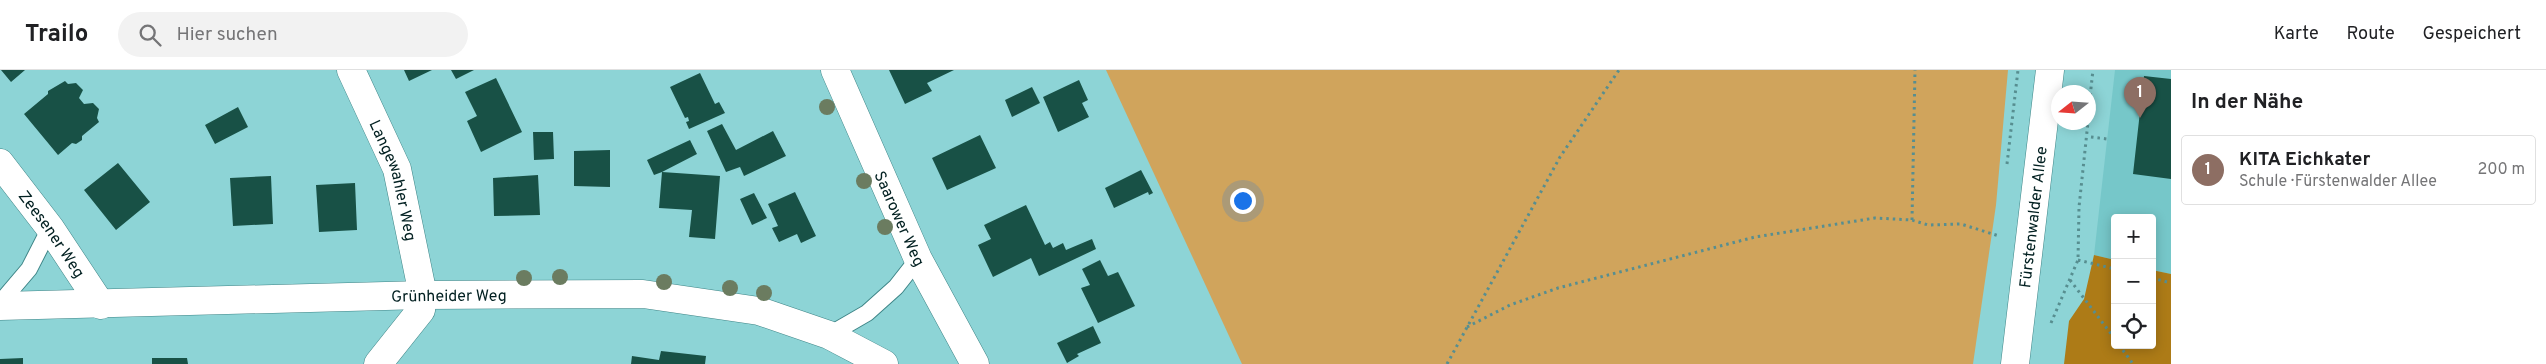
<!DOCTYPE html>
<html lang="de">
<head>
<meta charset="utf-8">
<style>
  body { margin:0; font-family:Overpass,sans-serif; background:#f2f2f2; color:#202124 }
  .controls { position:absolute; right:15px; bottom:15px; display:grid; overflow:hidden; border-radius:5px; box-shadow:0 2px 12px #0003 }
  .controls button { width:45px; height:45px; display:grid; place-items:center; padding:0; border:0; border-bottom:1px solid #e0e0e0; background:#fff; color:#202124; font:25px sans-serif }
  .compass { position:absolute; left:2051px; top:15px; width:45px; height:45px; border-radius:50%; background:#fff; box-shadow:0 2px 12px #0003; rotate:253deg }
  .you { position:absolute; left:1242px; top:130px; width:18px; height:18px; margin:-12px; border:4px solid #fff; border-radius:50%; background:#1a73e8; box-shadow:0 0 0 8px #1a73e833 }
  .badge { display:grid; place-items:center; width:32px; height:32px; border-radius:50%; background:#ea580c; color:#fff; font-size:16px; font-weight:700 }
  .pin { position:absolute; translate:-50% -41px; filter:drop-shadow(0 1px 2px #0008) }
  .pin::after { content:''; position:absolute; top:26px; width:18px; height:15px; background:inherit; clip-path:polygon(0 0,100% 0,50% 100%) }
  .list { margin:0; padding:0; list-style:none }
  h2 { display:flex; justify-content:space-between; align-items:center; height:65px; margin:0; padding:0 20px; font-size:21px }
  h2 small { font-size:16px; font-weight:400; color:#757577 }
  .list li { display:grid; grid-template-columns:32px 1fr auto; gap:15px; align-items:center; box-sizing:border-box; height:70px; margin:0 10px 10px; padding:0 10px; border:1px solid #e0e0e0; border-radius:5px }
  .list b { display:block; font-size:19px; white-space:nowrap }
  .list p { margin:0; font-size:16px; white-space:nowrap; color:#757577 }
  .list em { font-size:16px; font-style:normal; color:#757577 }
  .icon { flex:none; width:28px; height:28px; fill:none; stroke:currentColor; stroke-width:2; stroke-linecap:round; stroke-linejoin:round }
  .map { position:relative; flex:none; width:2171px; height:294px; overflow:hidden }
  header { display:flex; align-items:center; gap:30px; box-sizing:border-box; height:70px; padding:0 25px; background:#fff; border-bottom:1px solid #e0e0e0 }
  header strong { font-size:24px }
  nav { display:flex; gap:28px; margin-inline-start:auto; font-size:18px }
  .search { width:350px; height:45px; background:#f2f2f2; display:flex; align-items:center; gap:12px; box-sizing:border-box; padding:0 18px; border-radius:28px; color:#757577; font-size:19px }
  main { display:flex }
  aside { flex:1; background:#fff }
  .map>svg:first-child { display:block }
  .built { fill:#76c7c9 }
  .green { fill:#d0a45c }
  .forest { fill:#ad7b17 }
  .building { fill:#185146 }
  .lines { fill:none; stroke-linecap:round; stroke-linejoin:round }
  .lane-casing { stroke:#3e8587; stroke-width:18 }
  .street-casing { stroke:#3e8587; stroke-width:29 }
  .secondary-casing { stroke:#3e8587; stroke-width:29 }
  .path { stroke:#578e90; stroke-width:3; stroke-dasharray:2.5 4; stroke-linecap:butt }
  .lane { stroke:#fff; stroke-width:16 }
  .street { stroke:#fff; stroke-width:28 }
  .secondary { stroke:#fff; stroke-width:28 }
  .tree { fill:#6b7c60 }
  .labels { text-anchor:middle; stroke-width:5; stroke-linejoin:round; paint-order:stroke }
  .street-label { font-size:16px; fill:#022021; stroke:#8dd4d6 }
</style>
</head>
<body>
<header>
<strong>Trailo</strong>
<div class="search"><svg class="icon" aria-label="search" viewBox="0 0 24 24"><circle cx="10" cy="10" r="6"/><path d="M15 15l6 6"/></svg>Hier suchen</div>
<nav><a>Karte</a><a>Route</a><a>Gespeichert</a></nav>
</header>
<main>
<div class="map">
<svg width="2171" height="294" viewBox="0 0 2171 294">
  <rect width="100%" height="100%" fill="#8dd4d6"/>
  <path class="built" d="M2115 0H2171V204L2152 200V148H2115V190L2094 185Z"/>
  <path class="green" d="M1106 0H2008L1996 135 1973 294H1242Z"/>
  <path class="forest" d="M2094 185 2115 190V275H2152V200L2171 204V294H2064L2069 251 2084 229Z"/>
  <path class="building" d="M1 0H25L11 12Z
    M404 0H432L409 11Z
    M451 0H474L456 9Z
    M889 0H954L927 13 932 21 905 34Z
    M700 3 715 34 719 32 725 43 689 59 686 52 689 51 688 47 685 48 670 17Z
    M2144 6 2171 9V109L2133 104Z
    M496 8 522 62 481 82 467 51 477 46 465 22Z
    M1079 10 1088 30 1082 33 1089 47 1058 62 1043 27Z
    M65 11 68 14 76 13 83 20 79 28 84 34 93 33 99 39 97 48 99 52 82 66V70L76 74 72 73 58 85 24 44 48 24V21Z
    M1032 17 1040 33 1012 47 1005 30Z
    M238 37 248 57 215 74 205 55Z
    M722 54 736 80 773 61 786 86 744 106 740 97 726 102 707 61Z
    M533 62H553L554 89 534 90Z
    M980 65 996 98 947 120 932 88Z
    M690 70 697 84 662 102 720 106 715 169 689 167 692 140 659 138 662 102 654 105 647 90Z
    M610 80V117L574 116V81Z
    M118 93 150 132 116 160 84 120Z
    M1141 100 1153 123 1149 125 1148 122 1114 138 1105 118Z
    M538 105 540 145 494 146 493 108Z
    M271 106 273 154 233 156 230 108Z
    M355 113 357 160 319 162 316 115Z
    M795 122 816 166 801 173 797 164 779 172 772 158 778 156 768 134Z
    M754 123 767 148 752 155 740 129Z
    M1026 135 1045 175 1050 172 1053 178 1063 173 1066 180 1092 169 1096 179 1039 206 1031 188 993 207 978 175 991 169 984 155Z
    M1100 190 1108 206 1118 202 1135 236 1098 253 1081 218 1090 215 1082 199Z
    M1093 256 1101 273 1077 284 1079 286 1067 293 1057 273Z
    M661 281 706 286 705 294H631L632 286 659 290Z
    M23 288V294H0V289Z
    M152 288H187L188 294H152Z"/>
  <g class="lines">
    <g class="lane-casing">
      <path id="lane" d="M0 233 29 199 50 158
        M829 265 867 243 896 217 918 189"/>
    </g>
    <g class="street-casing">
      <g id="street">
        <path id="s1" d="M351 0 397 99 423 225 421 240 378 294"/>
        <path id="s2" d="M835 0 918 189 975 294"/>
        <path id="s3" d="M0 93 50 158 101 235"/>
        <path id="s4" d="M0 236 423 225 643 224 759 241 829 265 884 294"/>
      </g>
    </g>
    <g class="secondary-casing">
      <g id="secondary">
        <path id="s5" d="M2015 294 2050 0"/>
      </g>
    </g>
    <path class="path" d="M2088 45 2093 0
      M2091 67 2107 69
      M2007 94 2018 0
      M1912 150 1915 0
      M2078 190 2115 199
      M2152 208 2171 213
      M2070 210 2115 269
      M2051 253 2078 190 2079 137 2088 52
      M1467 257 1510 235 1558 218 1755 167 1875 148 1912 150 1928 155 1961 154 1999 166
      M2119 275 2133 294
      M1447 294 1560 87 1619 0"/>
    <use href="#lane" class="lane"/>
    <use href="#street" class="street"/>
    <use href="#secondary" class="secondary"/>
  </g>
  <g class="tree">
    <circle cx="827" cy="37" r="8"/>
    <circle cx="864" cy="111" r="8"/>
    <circle cx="885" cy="157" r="8"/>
    <circle cx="560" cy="207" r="8"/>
    <circle cx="524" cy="208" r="8"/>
    <circle cx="664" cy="212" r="8"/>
    <circle cx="730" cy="218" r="8"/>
    <circle cx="764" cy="223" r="8"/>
  </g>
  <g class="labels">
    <g class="street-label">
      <text dy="6" stroke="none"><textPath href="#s1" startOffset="119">Langewahler Weg</textPath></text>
      <text dy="6" stroke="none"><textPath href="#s5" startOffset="148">Fürstenwalder Allee</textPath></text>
      <text dy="6" stroke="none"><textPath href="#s2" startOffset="162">Saarower Weg</textPath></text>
      <text dy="6" stroke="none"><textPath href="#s3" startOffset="88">Zeesener Weg</textPath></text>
      <text dy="6" stroke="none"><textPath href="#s4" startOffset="449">Grünheider Weg</textPath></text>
    </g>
  </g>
</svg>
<div class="controls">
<button>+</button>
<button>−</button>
<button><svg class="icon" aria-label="locate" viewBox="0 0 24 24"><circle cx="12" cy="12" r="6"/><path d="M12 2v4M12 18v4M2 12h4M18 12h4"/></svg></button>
</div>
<svg class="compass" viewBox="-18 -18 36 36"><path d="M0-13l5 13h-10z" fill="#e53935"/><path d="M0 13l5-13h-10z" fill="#757577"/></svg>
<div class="you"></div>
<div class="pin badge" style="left:2140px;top:48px;background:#8d6e63">1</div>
</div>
<aside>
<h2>In der Nähe<small></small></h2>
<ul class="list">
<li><span class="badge" style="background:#8d6e63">1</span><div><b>KITA Eichkater</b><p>Schule · Fürstenwalder Allee</p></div><em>200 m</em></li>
</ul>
</aside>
</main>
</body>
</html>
